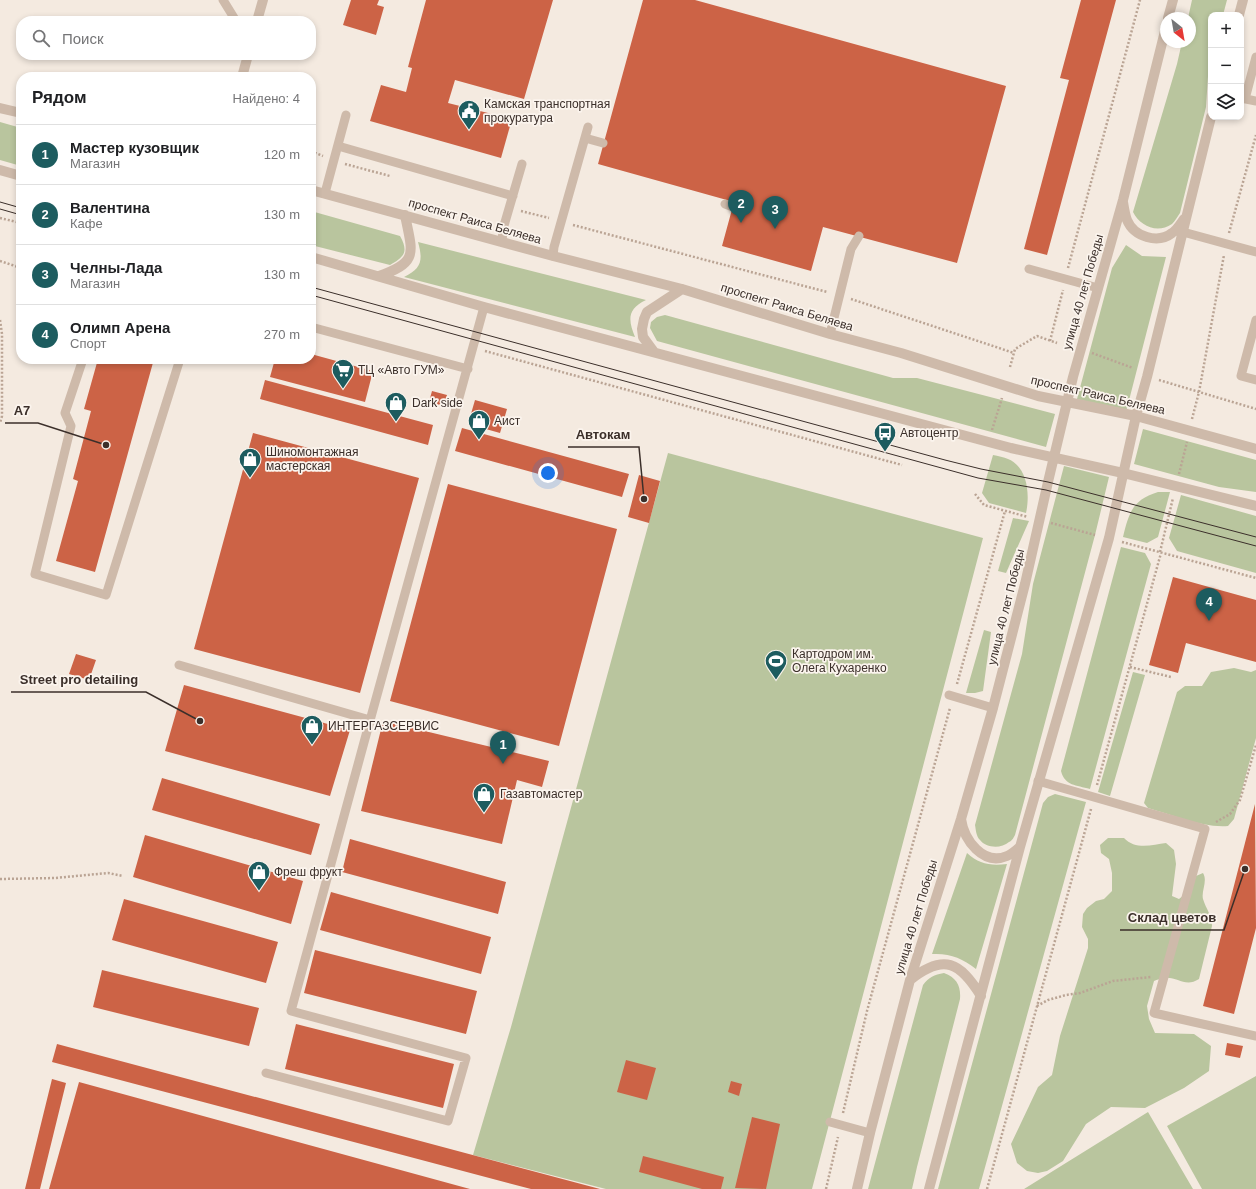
<!DOCTYPE html>
<html lang="ru">
<head>
<meta charset="utf-8">
<style>
  body { margin:0; font-family:Arial,sans-serif; background:#f6f6f6; color:#202124 }
  .controls { position:absolute; right:12px; top:12px; display:grid; overflow:hidden; border-radius:8px; box-shadow:0 2px 6px #0003 }
  .controls button { width:36px; height:36px; display:grid; place-items:center; padding:0; border:0; border-bottom:1px solid #e0e0e0; background:#fff; color:#202124; font:20px sans-serif }
  .compass { position:absolute; left:1160px; top:12px; width:36px; height:36px; border-radius:50%; background:#fff; box-shadow:0 2px 6px #0003; rotate:149deg }
  .you { position:absolute; left:548px; top:473px; width:14px; height:14px; margin:-10px; border:3px solid #fff; border-radius:50%; background:#1a73e8; box-shadow:0 0 0 6px #1a73e833 }
  .badge { display:grid; place-items:center; width:26px; height:26px; border-radius:50%; background:#1d5c5f; color:#fff; font-size:13px; font-weight:700 }
  .pin { position:absolute; translate:-50% -33px; filter:drop-shadow(0 1px 2px #0008) }
  .pin::after { content:''; position:absolute; top:21px; width:14px; height:12px; background:inherit; clip-path:polygon(0 0,100% 0,50% 100%) }
  .list { margin:0; padding:0; list-style:none }
  h2 { display:flex; justify-content:space-between; align-items:center; height:52px; margin:0; padding:0 16px; font-size:17px }
  h2 small { font-size:13px; font-weight:400; color:#757577 }
  .list li { display:grid; grid-template-columns:26px 1fr auto; gap:12px; align-items:center; box-sizing:border-box; height:60px; padding:0 16px; border-top:1px solid #e0e0e0 }
  .list b { display:block; font-size:15px; white-space:nowrap }
  .list p { margin:0; font-size:13px; white-space:nowrap; color:#757577 }
  .list em { font-size:13px; font-style:normal; color:#757577 }
  .icon { flex:none; width:22px; height:22px; fill:none; stroke:currentColor; stroke-width:2; stroke-linecap:round; stroke-linejoin:round }
  .map { position:relative; flex:none; width:1256px; height:1189px; overflow:hidden }
  .search { position:absolute; background:#fff; box-shadow:0 2px 6px #0003; left:16px; top:16px; width:300px; height:44px; display:flex; align-items:center; gap:10px; box-sizing:border-box; padding:0 14px; border-radius:16px; color:#757577; font-size:15px }
  .panel { position:absolute; background:#fff; box-shadow:0 2px 6px #0003; left:16px; top:72px; width:300px; height:292px; border-radius:16px }
  .map>svg:first-child { display:block }
  .green { fill:#b9c59e }
  .building { fill:#cc6346 }
  .lines { fill:none; stroke-linecap:round; stroke-linejoin:round }
  .path { stroke:#baa494; stroke-width:2.5; stroke-dasharray:2 2; stroke-linecap:butt }
  .service { stroke:#cebaaa; stroke-width:9 }
  .tertiary { stroke:#cebaaa; stroke-width:10 }
  .tram { stroke:#3b2f2a; stroke-width:1 }
  .labels { text-anchor:middle; stroke-width:3.5; stroke-linejoin:round; paint-order:stroke }
  .poi-label { font-size:12px; fill:#3b2f2a; stroke:#fbf4ed; text-anchor:start }
  .street-label { font-size:12px; fill:#3b2f2a; stroke:#fbf4ed }
  .leader { fill:none; stroke:#3b2f2a; stroke-width:1.5 }
  .callout-dot { fill:#3b2f2a; stroke:#fbf4ed; stroke-width:1.5 }
  .callout-label { font-size:13px; text-anchor:middle; font-weight:bold; fill:#3b2f2a; stroke:#fbf4ed; stroke-width:3.5; stroke-linejoin:round; paint-order:stroke }
</style>
</head>
<body>
<div class="map">
<svg width="1256" height="1189" viewBox="0 0 1256 1189">
  <rect width="100%" height="100%" fill="#f4eae0"/>
  <path class="green" d="M1192 0H1227L1223 15H1211V64L1208 76 1206 107 1180 213C1178 216 1175 221 1172 224 1157 234 1140 226 1133 212L1177 64 1182 42H1190V18H1188Z
    M0 122 21 128V166L0 160Z
    M311 211 400 236C409 252 404 257 390 265L311 245Z
    M418 242 646 300C627 309 628 320 635 337L404 277C422 268 423 260 418 242Z
    M1126 245 1142 256 1166 257 1126 412 1077 399 1112 268Z
    M665 315 893 378H917L1055 414 1046 447 657 341 650 328 651 322 657 317Z
    M1143 429 1256 460V492L1219 487 1134 464Z
    M668 453 983 538 812 1189H606L473 1155 511 1027Z
    M993 455C998 456 1004 457 1008 459 1028 467 1030 495 1026 513L989 503 982 493Z
    M1064 466 1109 477 1095 535 1015 835C1014 837 1012 841 1009 842 1001 849 986 848 980 840 976 836 976 830 975 825L1022 654 1033 584Z
    M1158 492H1170L1158 537 1147 543 1123 537C1129 513 1132 500 1158 492Z
    M1181 495 1256 516V573L1177 551 1169 538Z
    M1013 518 1029 521 1006 573 998 571Z
    M1121 547 1145 553 1151 564 1090 789C1076 785 1065 786 1061 771Z
    M984 630 991 632 983 691 975 693H966Z
    M1234 668 1251 672 1256 670V738L1234 819 1228 826C1202 828 1173 815 1148 808L1144 803 1177 692 1185 686H1202L1211 672Z
    M1133 672 1145 675 1110 796 1098 792Z
    M1055 794 1086 802 979 1189H938L1043 803 1048 797Z
    M1108 838H1124C1135 850 1152 845 1166 843L1174 850 1176 864 1172 896 1179 899 1184 895 1196 876 1203 873C1208 881 1201 891 1203 899 1206 909 1212 915 1212 926L1199 979C1185 988 1177 976 1164 978 1161 978 1157 980 1154 981L1147 1006 1149 1019 1155 1033 1194 1034 1211 1046 1209 1071 1184 1088 1145 1108 1111 1107 1086 1124 1063 1161 1047 1171 1038 1173 1027 1171 1017 1163 1011 1144 1038 1087 1052 1075 1060 1036 1088 948V939L1082 927 1083 914 1087 908 1096 901 1104 899 1112 891V873L1109 859 1101 853 1100 845Z
    M967 853C979 864 990 866 1007 864L976 969C962 958 950 953 932 954Z
    M944 973C957 978 961 986 960 999L917 1167 912 1189H868L923 985C929 977 934 975 944 973Z
    M1256 1076V1189H1202L1167 1126Z
    M1148 1112 1193 1189H1024Z"/>
  <path class="building" d="M351 0H379L377 5 384 7 376 35 343 25Z
    M426 0H553L524 99 455 80 448 103 512 119 501 158 370 121 381 85 406 92 412 68 408 67Z
    M643 0H695L1006 86 957 263 823 227 811 271 722 246 734 202 598 164Z
    M1081 0H1116L1047 255 1024 249 1069 80 1060 78Z
    M311 354 373 371 365 402 270 377 275 359H311Z
    M98 359H154L95 572 56 561 78 481 73 479 91 411 84 409Z
    M265 380 433 425 428 445 260 399Z
    M432 391 447 395 444 406 429 402Z
    M475 400 507 409 500 433 468 424Z
    M462 428 629 474 622 497 455 451Z
    M253 433 419 478 360 693 194 649Z
    M639 475 660 481 649 523 628 517Z
    M448 484 617 529 559 746 390 701Z
    M1173 577 1256 600V662L1186 643 1178 673 1149 665Z
    M76 654 96 660 89 680 69 674Z
    M184 685 350 730 330 796 165 751Z
    M383 721 549 761 542 787 517 780 502 844 361 811Z
    M162 778 320 824 311 855 152 810Z
    M1255 804 1256 928 1234 1014 1203 1006Z
    M145 835 303 881 291 924 133 877Z
    M350 839 506 882 498 914 342 872Z
    M331 892 491 937 481 974 320 930Z
    M124 899 278 942 266 983 112 940Z
    M315 950 477 991 466 1034 304 993Z
    M102 970 259 1008 249 1046 93 1007Z
    M296 1024 454 1064 443 1108 285 1069Z
    M1227 1043 1243 1046 1240 1058 1225 1055Z
    M57 1044 600 1189H531L52 1062Z
    M626 1060 656 1068 647 1100 617 1092Z
    M52 1079 66 1083 40 1189H25Z
    M731 1081 742 1084 739 1096 728 1092Z
    M79 1082 470 1189H49Z
    M752 1117 780 1124 766 1189 735 1188Z
    M643 1156 724 1177 721 1189H702L639 1172Z"/>
  <g class="lines">
    <path class="path" d="M311 151 323 156
      M345 164 390 176
      M521 211 549 218
      M0 218 21 223
      M573 225 827 292
      M1229 233 1256 135
      M0 261 21 268
      M1068 268 1140 0
      M851 299 1014 353
      M0 320 2 334V416L0 423
      M1050 341 1063 290
      M485 351 902 465
      M1092 353 1133 368
      M1010 367 1015 349 1037 336 1057 343
      M1159 380 1256 409
      M1192 419 1199 392 1224 255
      M992 430 1002 398
      M1179 474 1187 442
      M975 494 984 505 1028 517
      M1051 523 1095 535
      M1122 542 1256 578
      M1160 552 1173 498
      M1130 667 1171 677
      M957 684 1005 511
      M1097 785 1161 553
      M1216 822 1230 814 1240 800 1256 745
      M0 879 55 878 108 873 123 876
      M1037 1006 1048 1000 1066 995 1080 993 1113 981 1151 977
      M843 1113 867 1011 950 708
      M826 1189 838 1137
      M987 1189 1091 809"/>
    <path class="service" d="M223 0 236 21
      M1241 98 1256 101
      M1245 99 1256 57
      M585 138 603 143
      M338 146 513 196
      M325 193 346 115
      M725 204 733 207
      M1183 232 1256 252
      M502 242 503 229 522 164
      M553 256 554 247 588 127
      M1029 269 1098 288
      M1256 320 1241 376 1256 380
      M311 327 468 369
      M830 334 851 249 859 236
      M83 359 65 413 71 426 35 574 106 595 180 359
      M179 665 370 720
      M949 695 993 708
      M1038 781 1205 829 1154 1013 1256 1036
      M266 1073 448 1121 466 1058 291 1011 366 735 484 307
      M830 1122 870 1133"/>
    <path class="tertiary" d="M1239 15 1243 0
      M1168 18 1173 0
      M257 21 263 0
      M242 77 248 55
      M0 108 21 113
      M0 170 21 176
      M311 190 553 256 682 289 830 334 901 353 1038 396 1136 416 1256 449
      M1123 202C1124 208 1125 215 1127 220 1134 237 1158 244 1172 233 1177 230 1181 223 1184 219
      M311 257 484 307 1011 448 1123 473 1256 506
      M379 276C420 262 412 252 405 215
      M654 352 643 337 642 329 644 319 647 312 682 289
      M961 819C964 840 983 866 1007 856 1012 854 1016 850 1020 847
      M910 980C944 953 960 962 981 996
      M857 1189 870 1133 910 980 961 819 993 708 1025 584 1048 482 1073 377 1123 200 1166 27
      M929 1189 1020 847 1109 538 1136 416 1147 377 1211 117"/>
    <path class="tram" d="M0 202 21 208
      M0 209 21 215
      M311 287 945 460 981 469 1048 482 1256 537
      M311 295 978 478 1046 490 1256 546"/>
  </g>
  <defs>
    <g id="civic-pin" transform="scale(1.15)"><path d="M0 17L-7.5 6A9.5 9.5 0 1 1 7.5 6Z" fill="#1d5c5f" stroke="#fbf4ed"/><path d="M-.6-6.5H3V-4.5H.6V-3L4-1V1h2V6H-6V1h2V-1L-.6-3ZM-1.2 2.5V6h2.4V2.5Z" fill="#fff"/></g>
    <g id="supermarket-pin" transform="scale(1.15)"><path d="M0 17L-7.5 6A9.5 9.5 0 1 1 7.5 6Z" fill="#1d5c5f" stroke="#fbf4ed"/><path d="M-6-5.5h2.5l.6 2H6L4.5 2H-2.5L-4.4-4H-6ZM-1.5 3.2a1.3 1.3 0 1 0 .1 0ZM3 3.2a1.3 1.3 0 1 0 .1 0Z" fill="#fff"/></g>
    <g id="shop-pin" transform="scale(1.15)"><path d="M0 17L-7.5 6A9.5 9.5 0 1 1 7.5 6Z" fill="#1d5c5f" stroke="#fbf4ed"/><path d="M-5-2.5h2.3a2.7 3.5 0 0 1 5.4 0H5L5.5 6h-11ZM-1.5-2.5h3a1.5 2.3 0 0 0-3 0Z" fill="#fff"/></g>
    <g id="bus-pin" transform="scale(1.15)"><path d="M0 17L-7.5 6A9.5 9.5 0 1 1 7.5 6Z" fill="#1d5c5f" stroke="#fbf4ed"/><path d="M-5-6H5V4H4V6H2V4H-2V6H-4V4H-5ZM-3.5-4V0h7V-4ZM-3.5 1.2v1.5H-2V1.2ZM2 1.2v1.5H3.5V1.2Z" fill="#fff"/></g>
    <g id="stadium-pin" transform="scale(1.15)"><path d="M0 17L-7.5 6A9.5 9.5 0 1 1 7.5 6Z" fill="#1d5c5f" stroke="#fbf4ed"/><path d="M0-5a6.5 5 0 1 0 0 10a6.5 5 0 1 0 0-10ZM-3.5-1.8h7v3.6h-7Z" fill="#fff"/></g>
  </defs>
  <g fill-rule="evenodd">
    <use href="#civic-pin" x="469" y="111"/>
    <use href="#supermarket-pin" x="343" y="370"/>
    <use href="#shop-pin" x="396" y="403"/>
    <use href="#shop-pin" x="479" y="421"/>
    <use href="#bus-pin" x="885" y="433"/>
    <use href="#shop-pin" x="250" y="459"/>
    <use href="#stadium-pin" x="776" y="661"/>
    <use href="#shop-pin" x="312" y="726"/>
    <use href="#shop-pin" x="484" y="794"/>
    <use href="#shop-pin" x="259" y="872"/>
  </g>
  <g class="labels">
    <g class="poi-label">
      <text x="484" y="108">Камская транспортная<tspan x="484" dy="14">прокуратура</tspan></text>
      <text x="358" y="374">ТЦ «Авто ГУМ»</text>
      <text x="412" y="407">Dark side</text>
      <text x="494" y="425">Аист</text>
      <text x="900" y="437">Автоцентр</text>
      <text x="266" y="456">Шиномонтажная<tspan x="266" dy="14">мастерская</tspan></text>
      <text x="792" y="658">Картодром им.<tspan x="792" dy="14">Олега Кухаренко</tspan></text>
      <text x="328" y="730">ИНТЕРГАЗСЕРВИС</text>
      <text x="500" y="798">Газавтомастер</text>
      <text x="274" y="876">Фреш фрукт</text>
    </g>
    <g class="street-label">
      <text transform="translate(475 221) rotate(16)" y="4">проспект Раиса Беляева</text>
      <text transform="translate(1083 292) rotate(-74)" y="4">улица 40 лет Победы</text>
      <text transform="translate(787 307) rotate(17)" y="4">проспект Раиса Беляева</text>
      <text transform="translate(1098 395) rotate(13)" y="4">проспект Раиса Беляева</text>
      <text transform="translate(1006 607) rotate(-76)" y="4">улица 40 лет Победы</text>
      <text transform="translate(916 917) rotate(-73)" y="4">улица 40 лет Победы</text>
    </g>
  </g>
  <path class="leader" d="M106 445L38 423H5M644 499L639 447H568M200 721L146 692H11M1245 869L1224 930H1120"/>
  <g class="callout-dot">
    <circle cx="106" cy="445" r="4"/>
    <circle cx="644" cy="499" r="4"/>
    <circle cx="200" cy="721" r="4"/>
    <circle cx="1245" cy="869" r="4"/>
  </g>
  <g class="callout-label">
    <text x="22" y="415">А7</text>
    <text x="603" y="439">Автокам</text>
    <text x="79" y="684">Street pro detailing</text>
    <text x="1172" y="922">Склад цветов</text>
  </g>
</svg>
<div class="controls">
<button>+</button>
<button>−</button>
<button><svg class="icon" aria-label="layers" viewBox="0 0 24 24"><path d="M12 4l9 5-9 5-9-5zM3 14l9 5 9-5"/></svg></button>
</div>
<svg class="compass" viewBox="-18 -18 36 36"><path d="M0-13l5 13h-10z" fill="#e53935"/><path d="M0 13l5-13h-10z" fill="#757577"/></svg>
<div class="you"></div>
<div class="pin badge" style="left:503px;top:764px">1</div>
<div class="pin badge" style="left:741px;top:223px">2</div>
<div class="pin badge" style="left:775px;top:229px">3</div>
<div class="pin badge" style="left:1209px;top:621px">4</div>
<div class="search"><svg class="icon" aria-label="search" viewBox="0 0 24 24"><circle cx="10" cy="10" r="6"/><path d="M15 15l6 6"/></svg>Поиск</div>
<section class="panel">
<h2>Рядом<small>Найдено: 4</small></h2>
<ul class="list">
<li><span class="badge">1</span><div><b>Мастер кузовщик</b><p>Магазин</p></div><em>120 m</em></li>
<li><span class="badge">2</span><div><b>Валентина</b><p>Кафе</p></div><em>130 m</em></li>
<li><span class="badge">3</span><div><b>Челны-Лада</b><p>Магазин</p></div><em>130 m</em></li>
<li><span class="badge">4</span><div><b>Олимп Арена</b><p>Спорт</p></div><em>270 m</em></li>
</ul>
</section>
</div>
</body>
</html>
